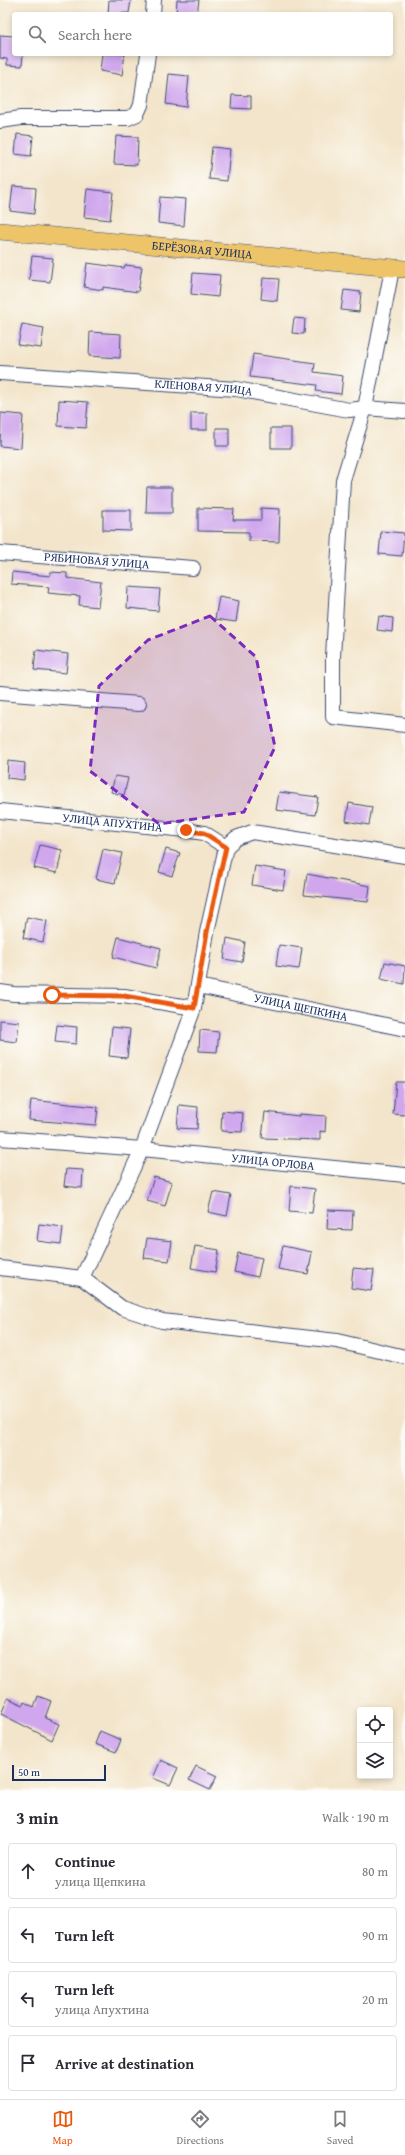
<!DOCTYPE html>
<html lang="en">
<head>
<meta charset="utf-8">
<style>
  body { margin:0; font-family:"Gentium Book Plus",serif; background:#f7f7f7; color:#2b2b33 }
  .controls { position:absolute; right:12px; bottom:12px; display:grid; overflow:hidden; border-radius:4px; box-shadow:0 2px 6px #0003 }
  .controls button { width:36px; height:36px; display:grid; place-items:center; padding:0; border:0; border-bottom:1px solid #e1e1e2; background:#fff; color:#2b2b33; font:20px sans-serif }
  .scale { position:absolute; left:12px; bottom:10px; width:94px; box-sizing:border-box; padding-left:4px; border:2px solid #1b2f5e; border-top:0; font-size:11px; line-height:14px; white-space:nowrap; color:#1b2f5e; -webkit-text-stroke:3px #fdfcf7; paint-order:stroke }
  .stop { position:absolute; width:12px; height:12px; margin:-9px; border:3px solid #ea580c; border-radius:50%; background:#fff }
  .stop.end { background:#ea580c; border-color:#fff; box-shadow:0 1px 4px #0008 }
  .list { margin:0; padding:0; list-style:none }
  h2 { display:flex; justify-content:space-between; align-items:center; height:52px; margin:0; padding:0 16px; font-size:17px }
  h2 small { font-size:13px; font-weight:400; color:#7c7c81 }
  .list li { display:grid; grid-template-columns:26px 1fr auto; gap:12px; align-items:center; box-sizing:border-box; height:56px; margin:0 8px 8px; padding:0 8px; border:1px solid #e1e1e2; border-radius:4px }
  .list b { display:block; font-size:15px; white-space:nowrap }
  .list p { margin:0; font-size:13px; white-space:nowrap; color:#7c7c81 }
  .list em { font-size:13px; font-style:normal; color:#7c7c81 }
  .icon { flex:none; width:22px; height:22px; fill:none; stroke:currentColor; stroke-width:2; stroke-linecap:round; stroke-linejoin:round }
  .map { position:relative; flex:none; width:405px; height:1791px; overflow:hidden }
  .search { position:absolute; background:#fff; box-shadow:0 2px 6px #0003; left:12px; right:12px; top:12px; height:44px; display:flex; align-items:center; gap:10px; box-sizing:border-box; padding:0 14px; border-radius:4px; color:#7c7c81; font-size:15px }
  .sheet { height:308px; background:#fff }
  nav { display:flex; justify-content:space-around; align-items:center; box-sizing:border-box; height:56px; border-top:1px solid #e1e1e2; background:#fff; font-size:11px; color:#7c7c81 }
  nav a { display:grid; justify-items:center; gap:2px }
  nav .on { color:#ea580c }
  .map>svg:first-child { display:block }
  .building { fill:#d0a7ed }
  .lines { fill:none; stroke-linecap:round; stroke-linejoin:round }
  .minor-casing { stroke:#3b4a6e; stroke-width:16 }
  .major-casing { stroke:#3b4a6e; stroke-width:18 }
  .minor { stroke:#fff; stroke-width:14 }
  .major { stroke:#eec469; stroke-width:17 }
  .route { stroke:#ea580c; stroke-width:5 }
  .marked { fill:#7b2cbf; fill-opacity:0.2; stroke:#7b2cbf; stroke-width:3; stroke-dasharray:8 5; stroke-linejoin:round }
  .labels { text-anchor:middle; stroke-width:3; stroke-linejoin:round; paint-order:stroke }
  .street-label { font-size:12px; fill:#1b2f5e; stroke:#fdfcf7 }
</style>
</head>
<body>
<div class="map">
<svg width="405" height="1791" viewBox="0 0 405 1791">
  <rect width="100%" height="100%" fill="#fdfcf7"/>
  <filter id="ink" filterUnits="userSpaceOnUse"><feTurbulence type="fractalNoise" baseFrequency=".025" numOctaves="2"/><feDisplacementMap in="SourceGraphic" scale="8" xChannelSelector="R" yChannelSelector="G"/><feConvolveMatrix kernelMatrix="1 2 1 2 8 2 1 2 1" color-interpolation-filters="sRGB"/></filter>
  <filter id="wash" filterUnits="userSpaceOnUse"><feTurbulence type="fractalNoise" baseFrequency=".012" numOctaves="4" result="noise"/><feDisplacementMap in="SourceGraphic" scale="16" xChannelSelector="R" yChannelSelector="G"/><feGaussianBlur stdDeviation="0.9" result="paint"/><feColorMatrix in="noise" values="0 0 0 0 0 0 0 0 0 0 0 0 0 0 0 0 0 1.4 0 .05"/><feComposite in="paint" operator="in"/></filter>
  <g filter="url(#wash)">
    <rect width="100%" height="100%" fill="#f3e5cb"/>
    <g id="blocks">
      <path class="building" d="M109 0H131L129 13 108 14Z
        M177 0H199L197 14H176Z
        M0 35 14 36V54H23L22 66 7 65V59L0 58Z
        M102 54H125L122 75 100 71Z
        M169 74 189 76 186 107 166 104Z
        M232 95 251 96V109L231 108Z
        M17 134 33 136 31 156 15 154Z
        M116 136 138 137 137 165 114 164Z
        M212 147 230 149 227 181 209 179Z
        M13 186 36 188 34 214 10 211Z
        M87 189 113 192 110 220 84 217Z
        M160 197 186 199 184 226 158 223Z
        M32 256 53 258 50 282 29 280Z
        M87 263 124 268 125 265 142 267 138 292 103 287V290L84 287Z
        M193 273 220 275 218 297 191 294Z
        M263 278 279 279 277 301 261 299Z
        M344 290 361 292 359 312 341 310Z
        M294 318 305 319 304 334 292 333Z
        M22 324 44 328 41 348 18 345Z
        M90 332 121 334 120 358 89 356Z
        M253 354 315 363 314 372 343 376 341 394 316 391 317 385 250 377Z
        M59 400 88 402 86 428 58 426Z
        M1 413 23 415 21 448 0 446Z
        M191 413H207V430H191Z
        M216 428H229V446H216Z
        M271 428H291V448H271Z
        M147 487H172V513H146Z
        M198 508 234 509 233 520H261V508L280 509 279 542 249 541V532L198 531Z
        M103 510H131V531L103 530Z
        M381 531 404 533 402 556 379 554Z
        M12 572 50 576V572L67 573V578L101 582 98 607 79 605 80 596 48 593 49 587 11 584Z
        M128 587 160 589 158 611 127 608Z
        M219 597 239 601 236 622 215 619Z
        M379 616 393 618 392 632 377 630Z
        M36 650 68 654 66 673 34 670Z
        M8 761 25 763 24 780 7 778Z
        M115 776 128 778 124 795 111 792Z
        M279 792 318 797 315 815 276 810Z
        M349 803 372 807 369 825 346 821Z
        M40 845 62 850 57 873 34 868Z
        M103 849 122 853 115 883 96 879Z
        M166 849 180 853 172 876 159 872Z
        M255 866 286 871 283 890 252 885Z
        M307 874 370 886 368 902 304 895Z
        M27 917 47 921 43 942 23 938Z
        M118 937 161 948 156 968 113 957Z
        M227 938 245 942 242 962 224 959Z
        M279 945 302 948 299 969 276 966Z
        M385 962 405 966 404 984 381 979Z
        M0 1020 19 1022 17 1042 0 1040Z
        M57 1025 77 1027 76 1044 55 1042Z
        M112 1027 130 1029 127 1058 109 1056Z
        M200 1030 219 1032 217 1052 199 1051Z
        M396 1082H405V1115L393 1114Z
        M31 1100 98 1107 96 1125 29 1120Z
        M179 1105 198 1107 197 1129 177 1128Z
        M222 1111 243 1113 242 1132 221 1131Z
        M265 1112 299 1116V1114L326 1116 325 1132 320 1131V1140L262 1138Z
        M66 1169 83 1170 82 1188 64 1186Z
        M154 1177 172 1182 165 1206 147 1201Z
        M291 1186 315 1189 312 1213 289 1211Z
        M213 1192 231 1195 227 1216 208 1212Z
        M328 1210 353 1211 352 1230 327 1229Z
        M39 1224 63 1227 61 1244 37 1241Z
        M147 1238 172 1241 169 1261 144 1258Z
        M195 1246 219 1250 215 1272 191 1268Z
        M283 1246 312 1252 308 1274 278 1269Z
        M238 1253 262 1258 258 1277 234 1272Z
        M353 1268 374 1270 371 1291 351 1288Z
        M38 1696 51 1701 45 1718 59 1724 52 1740 1 1714 8 1698 23 1705 24 1702 34 1707Z
        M100 1731 121 1740 116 1752 95 1744Z
        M161 1760 178 1768 170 1785 153 1778Z
        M196 1766 217 1776 210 1790 189 1780Z"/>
    </g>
  </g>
  <g filter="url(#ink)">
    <use href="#blocks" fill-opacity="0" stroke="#3b4a6e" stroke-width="1"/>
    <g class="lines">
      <g class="minor-casing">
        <g id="minor">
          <path d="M153 14 154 0"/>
          <path d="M0 121 21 118H128L137 114 141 105 148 54"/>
          <path d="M392 269 365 408 343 480 333 657V717L405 725"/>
          <path id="s1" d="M0 373 236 389 349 410 365 408 405 411"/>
          <path id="s2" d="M0 553 193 568"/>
          <path d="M0 693 139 704"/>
          <path id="s3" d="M0 811 185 830 204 833 226 847"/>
          <path d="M226 847 236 838 252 832 405 856"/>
          <path id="s4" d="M198 986 405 1029"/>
          <path d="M0 992 14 994 124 996 194 1008"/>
          <path id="s5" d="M0 1138 142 1149 405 1175"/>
          <path d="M0 1268 82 1278"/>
          <path d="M82 1278 142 1149 194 1008 207 932 226 847"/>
          <path d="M82 1278 122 1308 162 1321 337 1341 405 1357"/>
        </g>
      </g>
      <g class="major-casing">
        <g id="major">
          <path id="s6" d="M0 231 405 269"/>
        </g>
      </g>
      <use href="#minor" class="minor"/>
      <use href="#major" class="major"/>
    </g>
  </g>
  <g class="lines" filter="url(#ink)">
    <path class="route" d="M52 995 124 996 194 1008 207 932 226 847 204 833 186 830"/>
  </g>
  <path class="marked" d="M210 616 256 657 275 747 244 812 159 824 90 771 99 686 148 640Z"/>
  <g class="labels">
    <g class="street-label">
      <text dy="4" stroke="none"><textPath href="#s6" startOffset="203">БЕРЁЗОВАЯ УЛИЦА</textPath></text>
      <text dy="4" stroke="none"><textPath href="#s1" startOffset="204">КЛЕНОВАЯ УЛИЦА</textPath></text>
      <text dy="4" stroke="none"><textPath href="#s2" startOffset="97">РЯБИНОВАЯ УЛИЦА</textPath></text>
      <text dy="4" stroke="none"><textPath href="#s3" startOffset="113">УЛИЦА АПУХТИНА</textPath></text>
      <text dy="4" stroke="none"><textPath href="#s4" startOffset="105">УЛИЦА ЩЕПКИНА</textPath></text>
      <text dy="4" stroke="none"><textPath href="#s5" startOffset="274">УЛИЦА ОРЛОВА</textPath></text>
    </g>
  </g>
</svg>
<div class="controls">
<button><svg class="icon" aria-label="locate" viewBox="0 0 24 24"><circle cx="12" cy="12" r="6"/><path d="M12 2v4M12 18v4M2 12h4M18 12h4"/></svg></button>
<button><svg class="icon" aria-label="layers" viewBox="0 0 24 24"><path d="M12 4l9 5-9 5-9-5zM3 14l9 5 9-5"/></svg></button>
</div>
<div class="scale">50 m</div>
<div class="stop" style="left:52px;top:995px"></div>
<div class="stop end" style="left:186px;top:830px"></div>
<div class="search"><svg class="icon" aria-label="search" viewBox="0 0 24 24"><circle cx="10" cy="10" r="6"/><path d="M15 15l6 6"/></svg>Search here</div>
</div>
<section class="sheet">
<h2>3 min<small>Walk · 190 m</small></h2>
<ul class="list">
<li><svg class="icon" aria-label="ahead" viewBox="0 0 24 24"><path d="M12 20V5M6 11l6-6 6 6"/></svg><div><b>Continue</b><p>улица Щепкина</p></div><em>80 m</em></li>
<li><svg class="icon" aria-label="left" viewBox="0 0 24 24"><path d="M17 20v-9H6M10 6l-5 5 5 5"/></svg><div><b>Turn left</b></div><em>90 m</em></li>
<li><svg class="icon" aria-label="left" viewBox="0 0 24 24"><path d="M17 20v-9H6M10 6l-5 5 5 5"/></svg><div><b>Turn left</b><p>улица Апухтина</p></div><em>20 m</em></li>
<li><svg class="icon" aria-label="arrive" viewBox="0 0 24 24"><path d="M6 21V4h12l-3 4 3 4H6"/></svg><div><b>Arrive at destination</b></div></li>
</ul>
</section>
<nav>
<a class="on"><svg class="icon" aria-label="map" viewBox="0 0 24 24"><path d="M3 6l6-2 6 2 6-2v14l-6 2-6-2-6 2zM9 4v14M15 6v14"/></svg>Map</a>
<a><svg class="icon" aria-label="directions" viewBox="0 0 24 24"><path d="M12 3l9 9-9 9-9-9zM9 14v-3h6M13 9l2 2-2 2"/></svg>Directions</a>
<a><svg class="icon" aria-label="saved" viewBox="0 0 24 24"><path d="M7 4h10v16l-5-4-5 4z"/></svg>Saved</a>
</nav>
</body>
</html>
